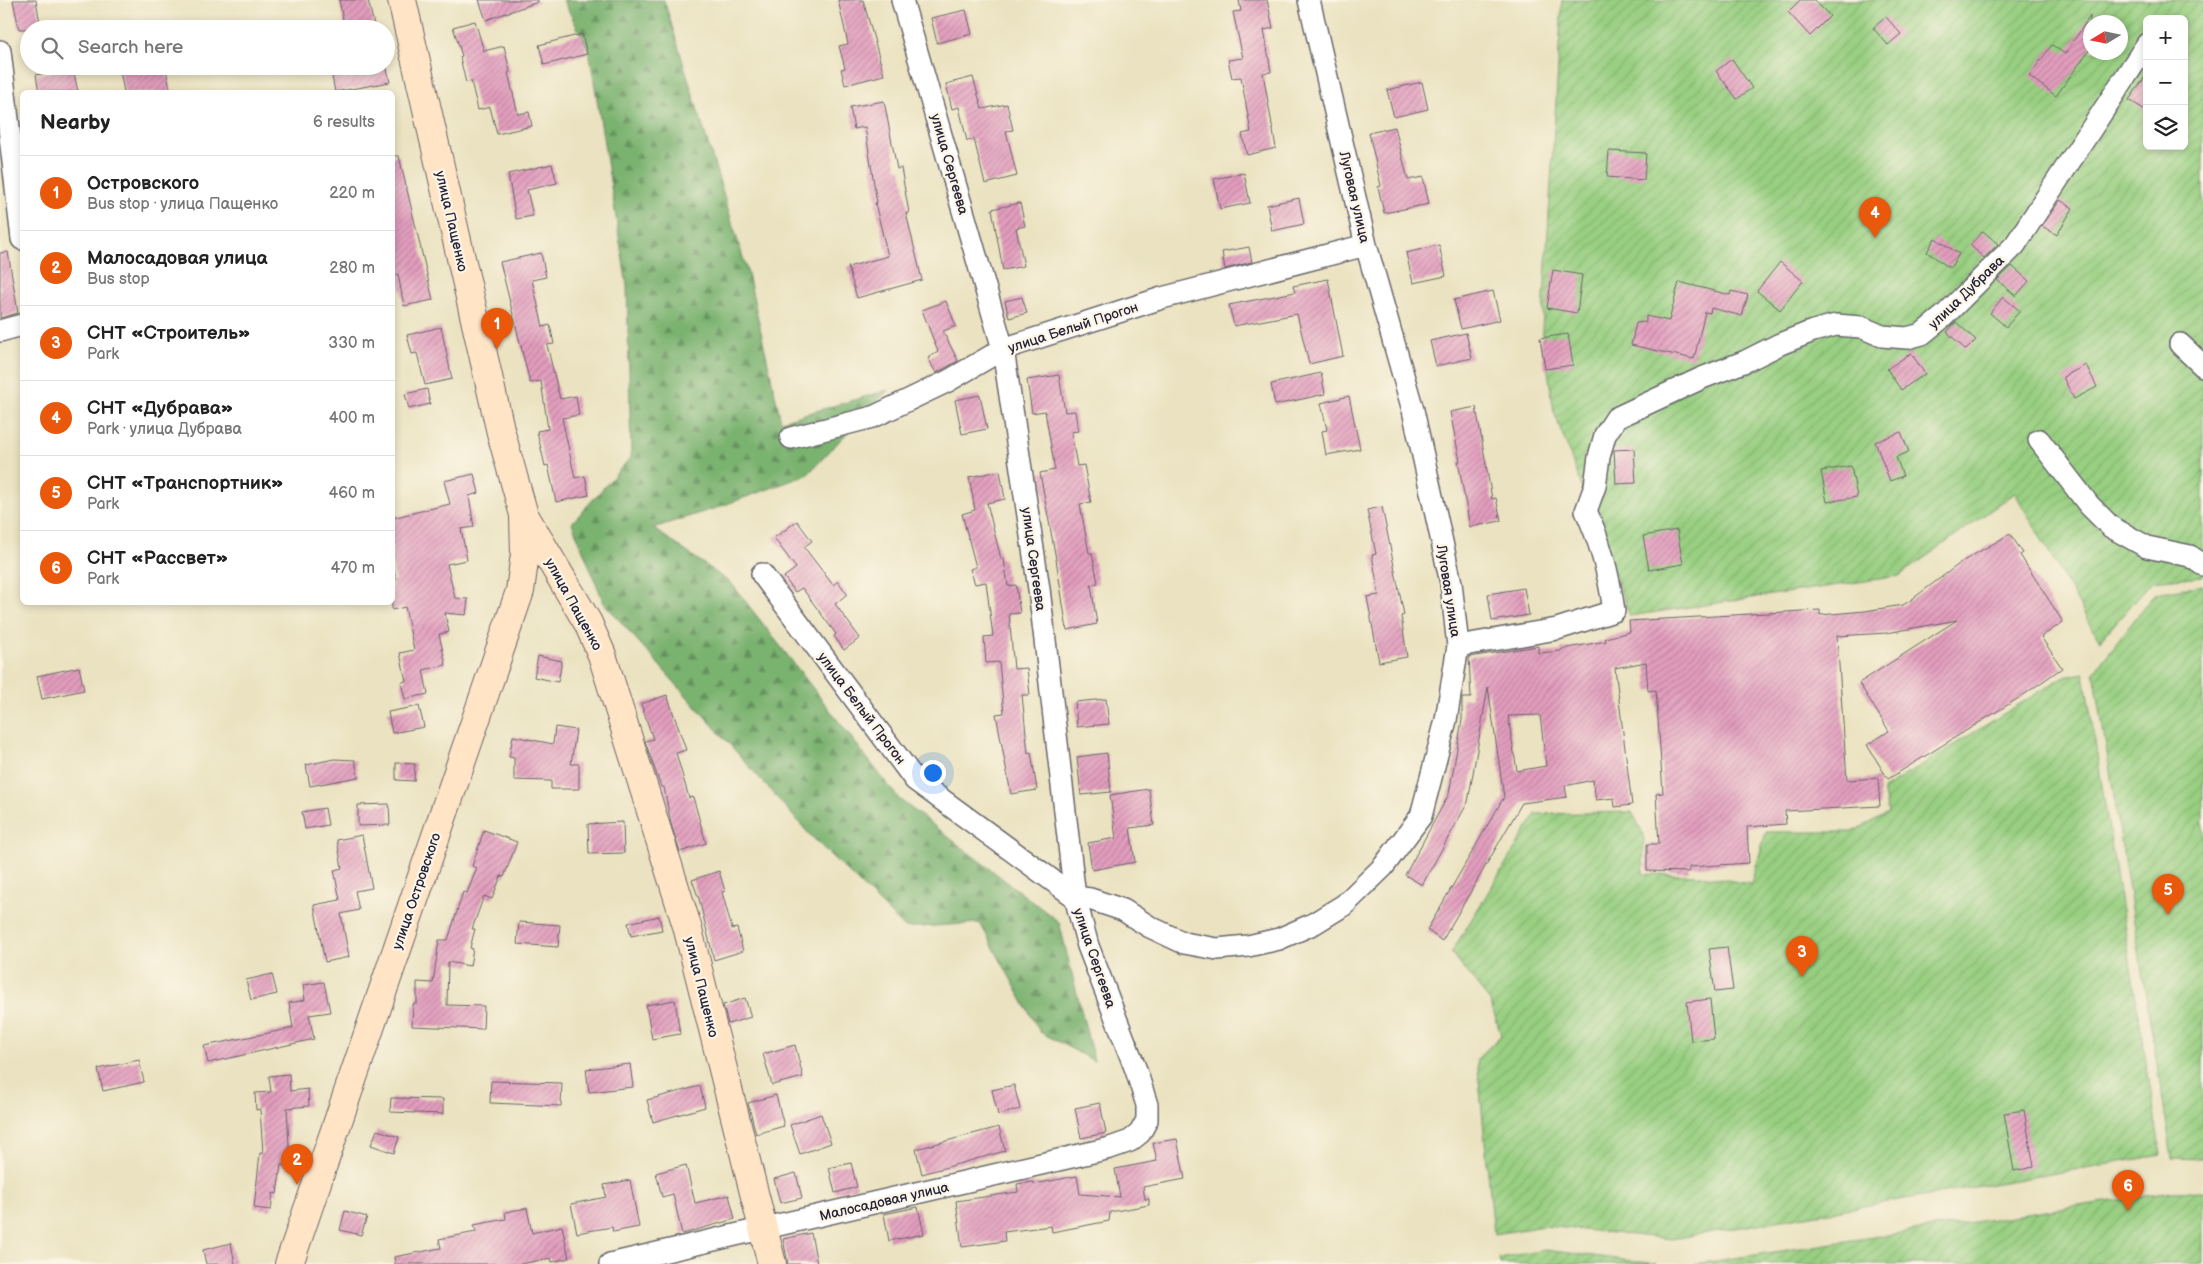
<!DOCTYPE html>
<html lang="en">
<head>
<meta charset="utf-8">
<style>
  body { margin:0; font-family:"Balsamiq Sans",sans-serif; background:#f6f6f6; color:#222 }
  .controls { position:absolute; right:15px; top:15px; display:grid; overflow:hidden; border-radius:8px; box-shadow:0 2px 8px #0003 }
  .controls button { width:45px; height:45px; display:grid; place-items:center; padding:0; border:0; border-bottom:1px solid #e0e0e0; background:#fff; color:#222; font:25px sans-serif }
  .compass { position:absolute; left:2083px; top:15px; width:45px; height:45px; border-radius:50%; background:#fff; box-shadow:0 2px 8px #0003; rotate:260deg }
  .you { position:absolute; left:932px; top:772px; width:18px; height:18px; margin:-12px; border:4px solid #fff; border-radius:50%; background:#1a73e8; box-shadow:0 0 0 8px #1a73e833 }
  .badge { display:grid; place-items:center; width:32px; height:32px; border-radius:50%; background:#ea580c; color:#fff; font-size:16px; font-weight:700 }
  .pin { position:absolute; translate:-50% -41px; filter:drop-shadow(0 1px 2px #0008) }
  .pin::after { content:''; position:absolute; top:26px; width:18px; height:15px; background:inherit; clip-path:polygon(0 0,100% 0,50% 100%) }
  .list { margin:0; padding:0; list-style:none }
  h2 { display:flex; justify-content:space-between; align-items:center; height:65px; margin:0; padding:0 20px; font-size:21px }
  h2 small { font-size:16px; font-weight:400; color:#767676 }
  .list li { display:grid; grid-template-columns:32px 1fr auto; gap:15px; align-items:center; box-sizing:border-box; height:75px; padding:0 20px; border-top:1px solid #e0e0e0 }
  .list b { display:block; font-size:19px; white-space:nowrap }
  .list p { margin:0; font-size:16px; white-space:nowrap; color:#767676 }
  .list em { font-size:16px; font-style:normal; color:#767676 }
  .icon { flex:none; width:28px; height:28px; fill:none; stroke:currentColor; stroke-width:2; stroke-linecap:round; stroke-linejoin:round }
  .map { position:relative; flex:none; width:2203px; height:1264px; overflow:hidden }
  .search { position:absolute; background:#fff; box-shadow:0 2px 8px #0003; left:20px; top:20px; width:375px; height:55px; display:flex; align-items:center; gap:12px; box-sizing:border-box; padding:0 18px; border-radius:28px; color:#767676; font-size:19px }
  .panel { position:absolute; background:#fff; box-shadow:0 2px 8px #0003; left:20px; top:90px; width:375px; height:515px; border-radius:8px }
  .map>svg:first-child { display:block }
  .forest { fill:url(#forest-firs); stroke:#4e6a55 }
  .garden { fill:url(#garden-furrows); stroke:#5d785e; fill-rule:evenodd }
  .building { fill:url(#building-hatch); fill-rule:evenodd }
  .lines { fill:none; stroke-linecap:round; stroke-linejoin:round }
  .street-casing { stroke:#68656a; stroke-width:24 }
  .secondary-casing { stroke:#68656a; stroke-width:30 }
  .street { stroke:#fff; stroke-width:21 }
  .secondary { stroke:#ffe4c6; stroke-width:28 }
  .labels { text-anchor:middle; stroke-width:4.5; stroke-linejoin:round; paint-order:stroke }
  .street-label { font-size:14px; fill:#22223b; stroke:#fcf5e5 }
</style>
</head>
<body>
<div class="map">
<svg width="2203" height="1264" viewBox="0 0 2203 1264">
  <defs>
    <pattern id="forest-firs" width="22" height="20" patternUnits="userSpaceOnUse" patternTransform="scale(1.25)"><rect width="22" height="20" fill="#7ab26f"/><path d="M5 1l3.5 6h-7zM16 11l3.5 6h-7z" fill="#64905c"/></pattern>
    <pattern id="garden-furrows" width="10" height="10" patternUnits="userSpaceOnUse" patternTransform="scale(1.25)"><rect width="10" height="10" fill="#98cf81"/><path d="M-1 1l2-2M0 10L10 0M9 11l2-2" fill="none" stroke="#83b170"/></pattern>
    <pattern id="building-hatch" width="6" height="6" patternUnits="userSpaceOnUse" patternTransform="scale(1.25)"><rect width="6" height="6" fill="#e39ebe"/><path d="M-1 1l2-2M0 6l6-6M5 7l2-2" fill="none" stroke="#b8809c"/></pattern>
  </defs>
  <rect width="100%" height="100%" fill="#fcf5e5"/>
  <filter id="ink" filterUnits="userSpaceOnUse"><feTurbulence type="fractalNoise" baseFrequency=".02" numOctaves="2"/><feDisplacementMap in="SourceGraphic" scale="10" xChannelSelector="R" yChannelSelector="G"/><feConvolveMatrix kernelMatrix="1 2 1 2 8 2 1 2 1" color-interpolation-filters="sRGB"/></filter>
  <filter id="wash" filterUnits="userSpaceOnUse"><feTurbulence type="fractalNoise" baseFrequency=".0096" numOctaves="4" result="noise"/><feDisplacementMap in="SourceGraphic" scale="20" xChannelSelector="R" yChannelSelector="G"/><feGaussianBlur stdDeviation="1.12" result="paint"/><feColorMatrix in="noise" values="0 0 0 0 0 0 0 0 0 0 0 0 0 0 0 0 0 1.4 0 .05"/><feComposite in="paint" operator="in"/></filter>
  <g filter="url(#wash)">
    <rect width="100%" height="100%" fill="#eae2c0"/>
    <path class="forest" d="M563 0H664L748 274 781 421 888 390 807 475 716 508 653 528 732 584 899 799 1059 922 1094 1061 1040 1032 980 923 905 928 811 836 604 603 572 523 631 457 627 286 589 50Z"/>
    <path class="garden" d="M1562 0H2203V576L2152 581 2100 641 2015 493 1899 576 1630 616 1554 412 1542 330ZM2147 19H2184V146H2147ZM2090 22H2120V52H2090Z
      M2203 585V1159L2172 1158 2094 672 2155 593Z
      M2084 673 2161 1155 1672 1239 1545 1226 1494 1234 1477 1059 1501 1035 1490 1001 1451 953 1536 814 1632 812 1644 835 1643 874 1696 875 1751 884 1766 832H1852L1888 813 1883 789 2063 677Z
      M2203 1191V1264H1694L2172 1192Z
      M1545 1250 1657 1264H1500L1499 1258Z"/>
    <g id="blocks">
      <path class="building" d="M13 0H36L41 29H19Z
        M339 0H368L375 29H345Z
        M479 0H538V2L486 20Z
        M838 0H863L884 75 845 85 841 69 845 68 839 46 848 44Z
        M1239 0H1267L1273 28 1264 30 1271 72 1263 73 1276 148 1247 155 1242 134 1251 132 1241 77 1232 78 1228 60 1243 58 1233 12 1241 11Z
        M1800 0H1814L1830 16 1810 36 1788 12Z
        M966 10 972 34 937 43 931 18Z
        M2090 16V49L2056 96 2029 76 2052 45 2065 54Z
        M1886 17 1901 34 1888 45 1873 28Z
        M475 21 484 51 504 46 510 72 508 73 518 114 529 112 532 126 497 134 490 107 478 110 471 81 466 83 460 57 462 56 453 27Z
        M582 34 587 54 544 65 539 45Z
        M1732 59 1752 88 1737 99 1716 71Z
        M386 65 390 82 335 92 330 66Z
        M119 66H165L171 92H124Z
        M73 68 78 92H39L36 75Z
        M2147 74V111L2129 100Z
        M973 77 982 109 1007 104 1013 130 1006 131 1017 176 985 184 974 139 967 141 959 107 952 109 946 84Z
        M1422 82 1428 109 1394 117 1387 90Z
        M884 101 897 169 901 168 909 213H906L922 280 857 298 848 267 888 256 875 203H877L865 127 854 129 850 107Z
        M1395 127 1408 180 1423 177 1429 204 1384 213 1378 187 1381 186 1369 133Z
        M1609 151 1646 153 1644 180 1607 177Z
        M392 156H399L433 300 404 306 398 274 392 276Z
        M552 164 557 183 527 190 533 216 516 219 508 174Z
        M1244 173 1250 203 1220 209 1214 179Z
        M1299 198 1304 224 1272 231 1267 205Z
        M2060 200 2073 208 2057 235 2042 226Z
        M1020 203 1025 226 1016 228 1024 266 1003 270 992 209Z
        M1983 231 1998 244 1984 258 1970 245Z
        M1935 238 1959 254 1950 268 1927 252Z
        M1439 245 1446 276 1413 283 1406 253Z
        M1249 247 1252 262 1225 269 1222 252Z
        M8 252 18 313 0 318V253Z
        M541 253 546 277 532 280 543 327 550 325 554 344 547 345 560 399 576 396 579 415 562 418 575 478 585 476 589 495 556 502 548 465 545 466 537 431 548 429 541 381 530 383 500 262Z
        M1780 262 1803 281 1780 310 1757 291Z
        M2012 266 2029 281 2016 296 1997 280Z
        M1553 270 1582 275 1577 313 1547 308Z
        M1328 279 1343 356 1309 364 1297 314 1234 326 1229 305 1295 292 1293 286Z
        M1679 282 1730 295 1731 291 1748 295 1742 316 1711 308 1710 313 1705 312 1694 359 1631 345 1636 323 1646 322V316L1669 321Z
        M1493 291 1500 320 1461 329 1454 300Z
        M1022 297 1027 313 1009 318 1005 301Z
        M2003 297 2020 311 2006 327 1990 313Z
        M946 301 956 326 943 331 958 361 936 373 928 358 938 352 922 310Z
        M1956 322 1976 340 1966 350 1947 332Z
        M441 327 452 379 425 385 417 353 412 354 407 335Z
        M1466 333 1472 358 1436 366 1430 341Z
        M1568 334 1573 365 1545 369 1540 338Z
        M1911 353 1925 374 1901 390 1887 369Z
        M2086 365 2097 387 2074 399 2063 377Z
        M1321 373 1325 394 1275 405 1271 384Z
        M1059 375 1065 412 1075 411 1078 431 1071 432 1077 466 1084 465 1091 502 1080 504 1089 553H1092L1098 583 1091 585 1097 624 1067 630 1056 559 1040 473 1055 470 1045 411 1032 413 1027 380Z
        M427 389 430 404 409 409 405 394Z
        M980 395 987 429 962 434 955 400Z
        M1349 396 1360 449 1326 455 1322 431 1327 430 1321 403Z
        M1476 407 1492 499 1496 498 1501 521 1470 527 1458 461H1460L1450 412Z
        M1901 432 1909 452 1896 457 1903 476 1890 481 1875 442Z
        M1634 449 1636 483 1616 484 1614 450Z
        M1851 466 1857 497 1827 502 1821 471Z
        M1000 471 1005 499 987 503 1001 559H1004L1008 586 1016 585 1020 613 1009 614 1014 669 1027 668 1030 695H1022L1028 753 1031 752 1037 790 1011 794 996 714 1004 713 999 662 986 663 984 637 993 636 986 582 975 584 970 569 976 567 962 514 975 510 969 477Z
        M474 474 479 493 469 496 474 527 461 529 467 560 447 564 455 598 468 599 466 615 445 613 449 632 439 634 446 665 423 670 428 694 405 699 401 682 406 681 400 653 414 650 405 607 392 610V581L396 580 392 563V518L450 504 444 481Z
        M1382 507 1404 615 1401 616 1407 657 1379 662 1367 597 1379 595 1372 555 1376 554 1367 510Z
        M797 521 812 541 804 547 833 585 838 581 847 594 835 604 860 638 844 650 834 636 836 634 802 588 795 592 784 577 796 568 774 538Z
        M1677 530 1683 564 1649 570 1643 536Z
        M2010 534 2023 553 2020 555 2063 622 2041 637 2062 668 2022 696 1888 779 1867 745 1889 731 1859 683 1957 620 1887 633 1837 636 1847 780 1878 778 1880 806 1785 811 1786 824 1747 827 1749 863 1689 867V872L1647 871V844H1659L1656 794 1663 793 1656 690 1648 691 1646 662 1615 668 1632 805 1615 807 1614 798 1596 800 1593 780 1565 786 1567 797 1522 803 1442 941 1427 930 1504 797 1488 687 1468 802 1422 885 1405 875 1449 794 1462 720V698H1471L1469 657 1538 646V653L1561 651 1562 649 1606 641 1605 638 1630 632 1629 621 1820 610V615L1865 611 1903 605 1911 600 1963 561ZM1540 715 1546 766 1517 771 1508 716Z
        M1524 588 1529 615 1492 621 1488 594Z
        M538 656 562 661 558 682 534 677Z
        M79 667 84 690 42 699 37 676Z
        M667 695 686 750 676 753 689 798 693 797 706 843 680 852 671 824 664 787H661L645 741 653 739 641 704Z
        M1106 699 1109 724 1077 727 1075 702Z
        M419 706 424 727 392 733 388 712Z
        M555 727 576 730 571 764H579V789H551V781L514 780V758L509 757 513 736 553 744Z
        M1107 753 1111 792 1081 795 1077 757Z
        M334 759 355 760 358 777 310 786 306 765Z
        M396 763 415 764 414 781 396 780Z
        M1149 789 1154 825 1130 828 1135 862 1092 870 1088 843 1116 838 1110 795Z
        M389 804 390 825 358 826V805Z
        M325 808 328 825 305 829 302 812Z
        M623 822 624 853 589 854 588 824Z
        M484 830 517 842 504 877 501 876 492 899 484 896 472 929H475L470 948 473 949 470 966 448 962 447 1005 484 1006 483 1029 412 1026 413 1004H417V982L433 983 439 940H448L463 892 467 893 477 868 472 866Z
        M362 835 372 888 355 891 359 910 341 914 349 957 325 962 314 905 340 900 334 870 342 868 337 840Z
        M719 871 725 891 722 892 732 929 737 928 743 951 714 960 699 899 692 880Z
        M659 916 662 930 631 936 628 923Z
        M519 922 560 925 558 947 517 944Z
        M1727 947 1733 990 1715 992 1709 949Z
        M272 974 277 994 251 1000 246 980Z
        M324 982 330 1012 309 1015 314 1039 208 1063 204 1046 293 1028 289 1003 305 1000 303 985Z
        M745 998 751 1017 728 1024 723 1005Z
        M1710 999 1714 1039 1691 1041 1687 1002Z
        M675 1000 680 1034 652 1039 646 1005Z
        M795 1045 803 1077 772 1085 763 1054Z
        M139 1060 144 1082 103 1091 98 1069Z
        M630 1064 633 1087 589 1092 586 1069Z
        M289 1074 290 1091 308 1089 309 1106 287 1108 290 1165H281L277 1194 273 1193 271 1210 254 1208 260 1153H263L260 1109 256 1110 255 1093 271 1092 269 1076Z
        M491 1081 562 1083 561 1106 490 1103Z
        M1014 1085 1020 1109 998 1115 992 1090Z
        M700 1086 705 1107 653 1122 647 1100Z
        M776 1095 784 1126 756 1134 748 1103Z
        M391 1098 443 1099V1114L390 1112Z
        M1100 1103 1106 1133 1081 1138 1075 1108Z
        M2024 1110 2034 1167 2014 1171 2004 1113Z
        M821 1114 831 1143 800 1154 790 1125Z
        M999 1127 1005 1151 922 1174 916 1149Z
        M377 1130 399 1137 394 1153 371 1145Z
        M1177 1139 1185 1179 1143 1187 1145 1199H1149V1205L1110 1212 1109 1221 1052 1232 1051 1226 1004 1232 1005 1241 962 1247 956 1201 1018 1192 1017 1184 1034 1182V1184L1077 1176 1080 1194 1120 1197 1115 1169 1157 1161 1153 1143Z
        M851 1163 857 1187 835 1193 829 1168Z
        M686 1165 695 1203 729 1195 735 1219 682 1234 673 1194 662 1197 656 1173Z
        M796 1173 802 1198 780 1203 774 1179Z
        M630 1180 639 1227 613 1232 612 1227 577 1233 571 1204 606 1197 604 1185Z
        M918 1207 924 1234 889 1241 884 1214Z
        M527 1208 532 1233 562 1226 569 1258 552 1262 551 1258 521 1264H395L394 1257 441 1248 439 1239 476 1232 474 1225 506 1219 505 1212Z
        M345 1211 367 1217 361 1235 340 1230Z
        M811 1233 817 1264H788L783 1239Z
        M231 1243 235 1264H206L203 1250Z"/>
    </g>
  </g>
  <g filter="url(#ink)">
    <use href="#blocks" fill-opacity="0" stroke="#68656a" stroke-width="1"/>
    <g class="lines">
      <g class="street-casing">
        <path id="street" d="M0 51 22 239
          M0 331 22 325
          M2180 344 2203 366
          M791 438 873 417 948 381 1003 349 1162 298 1366 245
          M2039 440 2089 505 2111 527 2147 547 2190 556 2203 565
          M762 574 915 780 1075 897 1090 899 1123 910 1150 927 1184 943 1217 949 1248 946 1279 939 1313 924 1344 905 1383 867 1421 816 1446 720 1458 646 1451 583 1413 410 1366 245 1309 0
          M1458 646 1557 629 1614 611C1609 575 1601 543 1586 511L1595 486 1599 457 1605 435 1616 418 1702 378 1746 361 1780 344 1813 331 1836 325 1861 327 1882 336 1907 338 1922 334 1944 316 2015 245 2147 44
          M610 1264 1110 1148 1130 1141 1140 1133 1147 1120V1105L1136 1070 1088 946 1075 897 1039 589 1003 349 902 0"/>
      </g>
      <g class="secondary-casing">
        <path id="secondary" d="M402 0 501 433 524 515 588 623 602 655 687 926 772 1264
          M289 1264 520 591 525 554 524 517"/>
      </g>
      <use href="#street" class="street"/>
      <use href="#secondary" class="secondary"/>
    </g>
  </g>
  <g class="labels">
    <g class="street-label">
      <text transform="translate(950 164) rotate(74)" y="5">улица Сергеева</text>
      <text transform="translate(1355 197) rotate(77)" y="5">Луговая улица</text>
      <text transform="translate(452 221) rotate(77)" y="5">улица Пащенко</text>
      <text transform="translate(1966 292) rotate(-44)" y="5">улица Дубрава</text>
      <text transform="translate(1073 327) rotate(-18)" y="5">улица Белый Прогон</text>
      <text transform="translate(1034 559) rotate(82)" y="5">улица Сергеева</text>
      <text transform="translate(1449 591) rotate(81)" y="5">Луговая улица</text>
      <text transform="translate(574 604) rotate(61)" y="5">улица Пащенко</text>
      <text transform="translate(862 708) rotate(53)" y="5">улица Белый Прогон</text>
      <text transform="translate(416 891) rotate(-71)" y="5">улица Островского</text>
      <text transform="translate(1095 958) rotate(71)" y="5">улица Сергеева</text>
      <text transform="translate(702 987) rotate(76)" y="5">улица Пащенко</text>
      <text transform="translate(884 1201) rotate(-13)" y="5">Малосадовая улица</text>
    </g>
  </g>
</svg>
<div class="controls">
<button>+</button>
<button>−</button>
<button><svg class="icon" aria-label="layers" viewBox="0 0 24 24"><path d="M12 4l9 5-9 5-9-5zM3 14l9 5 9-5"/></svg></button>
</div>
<svg class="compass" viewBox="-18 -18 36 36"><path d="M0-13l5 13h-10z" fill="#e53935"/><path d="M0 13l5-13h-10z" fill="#767676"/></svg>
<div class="you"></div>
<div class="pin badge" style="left:497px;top:349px">1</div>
<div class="pin badge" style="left:297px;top:1185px">2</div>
<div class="pin badge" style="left:1802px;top:977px">3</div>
<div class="pin badge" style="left:1875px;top:238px">4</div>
<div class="pin badge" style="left:2168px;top:915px">5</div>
<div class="pin badge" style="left:2128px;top:1211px">6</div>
<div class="search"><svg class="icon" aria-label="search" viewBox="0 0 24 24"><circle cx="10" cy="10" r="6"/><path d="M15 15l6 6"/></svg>Search here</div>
<section class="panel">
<h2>Nearby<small>6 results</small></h2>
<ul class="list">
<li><span class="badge">1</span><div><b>Островского</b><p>Bus stop · улица Пащенко</p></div><em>220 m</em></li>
<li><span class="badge">2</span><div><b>Малосадовая улица</b><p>Bus stop</p></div><em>280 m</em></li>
<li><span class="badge">3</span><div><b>СНТ «Строитель»</b><p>Park</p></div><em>330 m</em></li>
<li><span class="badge">4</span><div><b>СНТ «Дубрава»</b><p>Park · улица Дубрава</p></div><em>400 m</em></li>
<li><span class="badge">5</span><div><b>СНТ «Транспортник»</b><p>Park</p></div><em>460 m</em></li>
<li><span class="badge">6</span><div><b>СНТ «Рассвет»</b><p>Park</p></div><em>470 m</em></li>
</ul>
</section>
</div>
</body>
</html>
